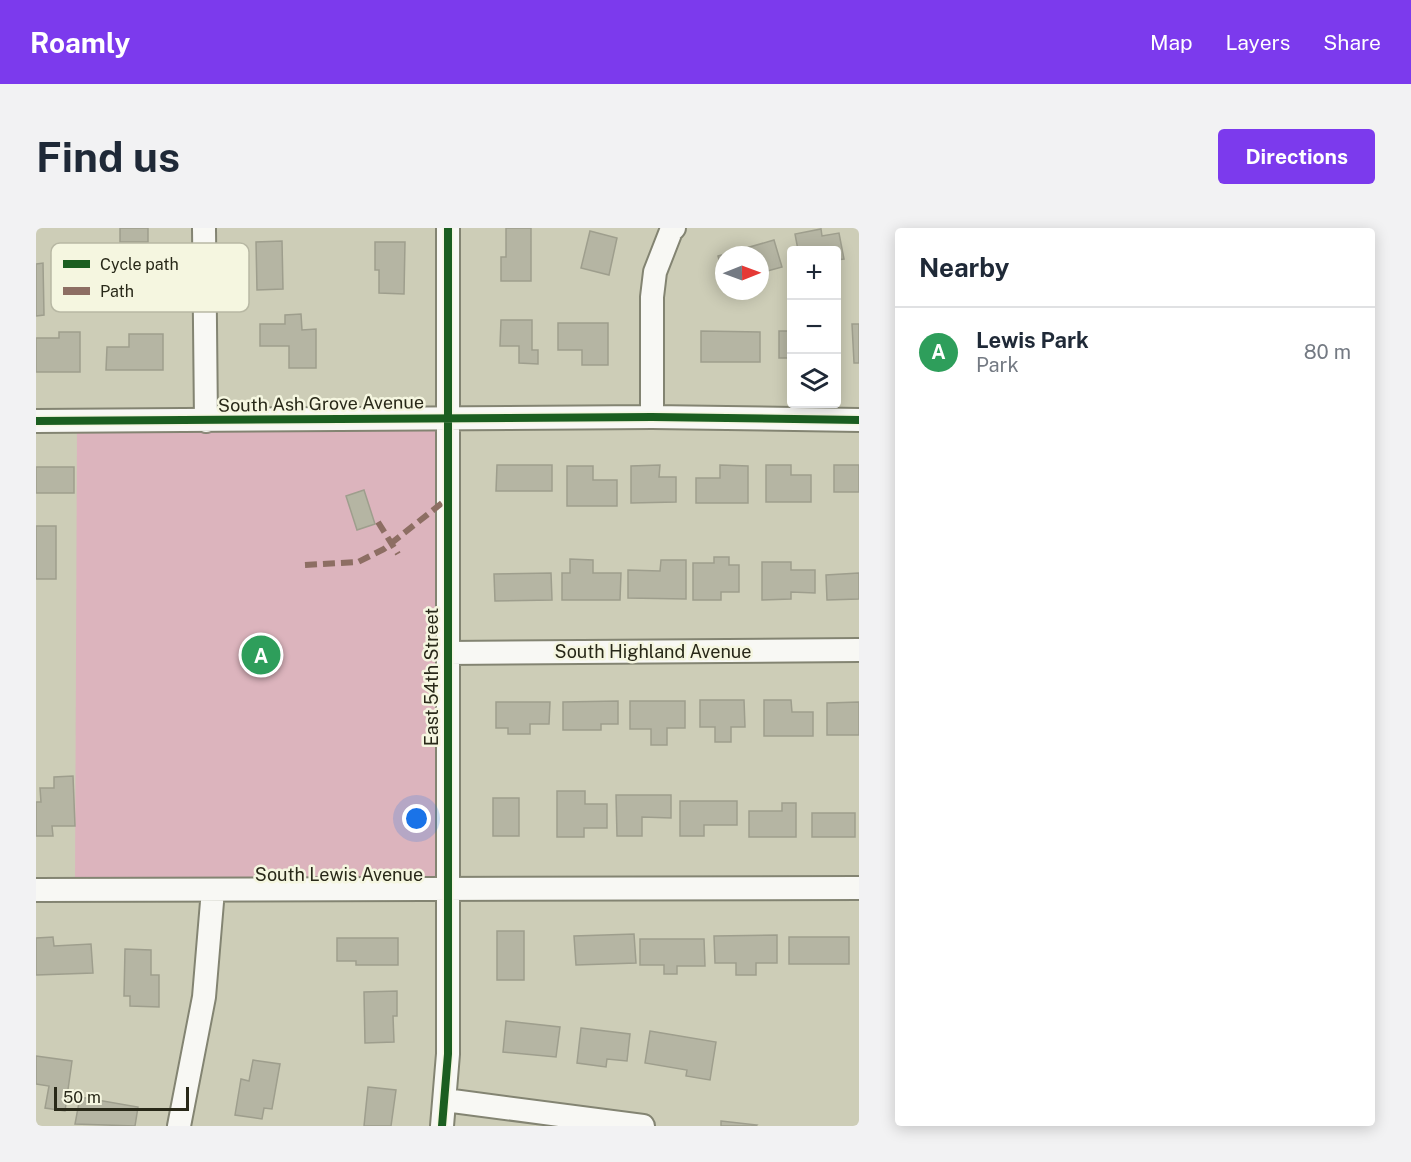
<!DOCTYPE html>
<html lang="en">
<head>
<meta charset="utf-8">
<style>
  body { margin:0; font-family:"Public Sans",sans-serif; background:#f2f2f3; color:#1f2937 }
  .controls { position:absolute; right:18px; top:18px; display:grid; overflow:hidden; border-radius:6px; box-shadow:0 3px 15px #0003 }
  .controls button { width:54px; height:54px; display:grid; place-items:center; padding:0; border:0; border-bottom:2px solid #e0e1e3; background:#fff; color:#1f2937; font:30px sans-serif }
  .compass { position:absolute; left:679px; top:18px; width:54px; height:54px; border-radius:50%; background:#fff; box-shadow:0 3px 15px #0003; rotate:89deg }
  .scale { position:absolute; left:18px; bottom:15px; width:135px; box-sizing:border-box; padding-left:6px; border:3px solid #282818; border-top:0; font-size:16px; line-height:21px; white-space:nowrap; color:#282818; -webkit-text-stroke:4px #f5f6e0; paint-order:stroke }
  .you { position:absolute; left:381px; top:591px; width:21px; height:21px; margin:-15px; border:4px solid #fff; border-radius:50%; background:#1a73e8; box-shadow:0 0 0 9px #1a73e833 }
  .badge { display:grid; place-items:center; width:39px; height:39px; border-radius:50%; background:#7c3aed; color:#fff; font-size:20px; font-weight:700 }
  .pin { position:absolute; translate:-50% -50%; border:3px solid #fff; box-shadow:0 2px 6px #0006 }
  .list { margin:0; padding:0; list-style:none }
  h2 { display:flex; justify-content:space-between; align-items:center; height:78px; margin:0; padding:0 24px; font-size:26px }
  h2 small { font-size:20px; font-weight:400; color:#747a83 }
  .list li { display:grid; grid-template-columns:39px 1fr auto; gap:18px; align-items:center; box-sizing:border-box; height:90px; padding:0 24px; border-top:2px solid #e0e1e3 }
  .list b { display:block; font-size:22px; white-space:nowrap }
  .list p { margin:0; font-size:20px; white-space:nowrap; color:#747a83 }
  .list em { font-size:20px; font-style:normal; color:#747a83 }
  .icon { flex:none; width:33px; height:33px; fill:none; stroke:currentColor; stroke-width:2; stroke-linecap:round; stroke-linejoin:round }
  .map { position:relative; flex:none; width:823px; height:898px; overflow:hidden; border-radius:6px }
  header { display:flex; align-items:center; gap:36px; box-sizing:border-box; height:84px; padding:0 30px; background:#7c3aed; color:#fff }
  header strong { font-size:28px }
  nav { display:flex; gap:33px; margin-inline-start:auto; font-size:21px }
  .intro { display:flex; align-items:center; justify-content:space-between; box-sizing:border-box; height:144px; padding:0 36px }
  h1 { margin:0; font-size:42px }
  .button { padding:15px 27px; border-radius:6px; background:#7c3aed; color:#fff; font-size:21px; font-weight:700 }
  main { display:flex; gap:36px; padding:0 36px }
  aside { flex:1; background:#fff; border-radius:6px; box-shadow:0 3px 15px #0003 }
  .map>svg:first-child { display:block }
  .green { fill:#dcb4bd }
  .building { fill:#b5b5a3; stroke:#9e9e8d; stroke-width:1.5 }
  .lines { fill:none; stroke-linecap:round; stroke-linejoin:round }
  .minor-casing { stroke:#838472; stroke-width:26 }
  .minor { stroke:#f8f8f4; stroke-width:22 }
  .quiet { stroke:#8d6e63; stroke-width:6; stroke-dasharray:12 6; stroke-linecap:butt }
  .cycleway-casing { stroke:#f5f6e0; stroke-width:11 }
  .cycleway { stroke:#1b5e20; stroke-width:8 }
  .labels { text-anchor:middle; stroke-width:5; stroke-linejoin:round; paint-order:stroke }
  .street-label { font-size:18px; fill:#282818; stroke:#f5f6e0 }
  .key { fill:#f5f6e0; stroke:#b8b8a4; stroke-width:1.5 }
  .key-label { font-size:16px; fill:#282818 }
</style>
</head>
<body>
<header>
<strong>Roamly</strong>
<nav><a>Map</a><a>Layers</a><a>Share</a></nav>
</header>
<div class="intro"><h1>Find us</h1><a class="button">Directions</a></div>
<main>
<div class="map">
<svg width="823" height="898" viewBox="0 0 823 898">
  <rect width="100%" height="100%" fill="#cdcdb7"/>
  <path class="green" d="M411 189 410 661 39 662 41 193Z"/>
  <path class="building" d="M84 0H112V14H84Z
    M470 0H495V53H465V29H470Z
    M785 1 786 8 803 5 808 31 800 32V22H762L759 6Z
    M554 3 581 10 573 47 545 40Z
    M738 12 746 39 724 45V27H688V49L682 28Z
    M246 13 247 61 221 62 220 14Z
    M339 14H369L368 66 343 65V42H339Z
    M7 35 8 87 0 88V36Z
    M265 86 266 102 280 101V140H253V118H224V96H249V87Z
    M465 92H496V122H502V136L483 135V118H464Z
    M522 95H572V137H546V122H522Z
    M816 96H823V135H818Z
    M665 103 724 104V134H665Z
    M743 103H756V130H743Z
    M800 103H803V136H800Z
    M23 104H44V144H0V110H23Z
    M93 106H127V142H70L71 119H93Z
    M461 237H516V263H460Z
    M624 237 623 249H640V274L595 275V238Z
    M684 237 712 238V275H660V250H684Z
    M730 237H755V247H775V274H730Z
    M798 237H823V264H798Z
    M531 238H557V252H581V278H531Z
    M0 239H38V265H0Z
    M328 262 339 296 321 302 310 268Z
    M0 298H20V351H0Z
    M678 329H693V337H703V364H685V372H657V335H678Z
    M534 331 557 332V345H585L584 372H526V345H534Z
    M625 332H650V371L592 370V342L624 343Z
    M726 334H755V342H779V365L755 364V371L726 372Z
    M515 345 516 372 459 373 458 346Z
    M823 345V371L791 372 790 347Z
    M664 472H708L709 499H695V514H679V499H664Z
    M728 472H755L756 484H777V508H728Z
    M582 473V496H565V502H527V474Z
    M594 473H649V500H631V517H615V501H594Z
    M460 474H514L513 496H494V506H472V500H460Z
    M823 474V507H791V475Z
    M37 548 39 598H16L17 608H0V574H5L4 560H18V549Z
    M521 563H549V576H571V600H548V609H521Z
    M580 567H635V590L606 589V608H581Z
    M457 570H483V608H457Z
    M644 573H701V597H668V608H644Z
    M746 575H760V609H713V583H746Z
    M776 585H819V609H776Z
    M461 703H488V752H461Z
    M598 706 600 735 540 737 538 708Z
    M741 707V735H720V747H700V735H679L678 708Z
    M17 709 18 718 55 716 57 745 0 747V710Z
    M753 709H813V736H753Z
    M301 710H362V737H320V733H301Z
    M604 711H668L669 738H641V746H628V737H604Z
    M89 721 115 722V747H123V779L94 778V768H88Z
    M361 763V788H357L358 814 329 815 328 764Z
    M470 793 524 799 520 829 467 824Z
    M545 800 594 806 591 833 571 831 570 839 541 835Z
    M614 803 680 814 674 852 650 848 651 842 609 835Z
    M0 828 36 833 29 883 9 880 13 858 0 856Z
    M217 832 244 836 236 881 228 880 226 891 199 887 205 851 213 853Z
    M332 859 360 862 355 898H328Z
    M44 869 102 879 99 898 39 896Z
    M685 893 721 897 720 898H685Z"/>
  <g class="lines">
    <g class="minor-casing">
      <path id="minor" d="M168 0 170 193
        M616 189V69L619 44 635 3 638 0
        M0 193 616 189 823 192
        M411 425 823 422
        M0 662 823 660
        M409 872 607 898
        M143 898 168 769 177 662
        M406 898 412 826V0"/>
    </g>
    <use href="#minor" class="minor"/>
    <path class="quiet" d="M342 294 362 326
      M269 337 322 334 348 321 411 271"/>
    <g class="cycleway-casing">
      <path id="cycleway" d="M0 193 616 189 823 192
        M406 898 412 826V0"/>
    </g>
    <use href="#cycleway" class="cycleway"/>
  </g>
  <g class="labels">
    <g class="street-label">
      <text transform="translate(285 176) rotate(-1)" y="6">South Ash Grove Avenue</text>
      <text x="617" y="430">South Highland Avenue</text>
      <text transform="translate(396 449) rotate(-90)" y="6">East 54th Street</text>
      <text x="303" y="653">South Lewis Avenue</text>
    </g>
  </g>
  <rect x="15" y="15" width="198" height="69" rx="9" class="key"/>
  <rect x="27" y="32" width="27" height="8" fill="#1b5e20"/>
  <rect x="27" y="59" width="27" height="8" fill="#8d6e63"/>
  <g class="key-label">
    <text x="64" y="42">Cycle path</text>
    <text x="64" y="69">Path</text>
  </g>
</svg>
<div class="controls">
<button>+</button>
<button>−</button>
<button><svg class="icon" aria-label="layers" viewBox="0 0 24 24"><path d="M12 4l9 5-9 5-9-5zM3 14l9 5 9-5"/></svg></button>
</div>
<svg class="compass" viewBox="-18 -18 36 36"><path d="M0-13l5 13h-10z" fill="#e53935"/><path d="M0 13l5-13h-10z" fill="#747a83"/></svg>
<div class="scale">50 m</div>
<div class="you"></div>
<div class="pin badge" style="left:225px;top:427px;background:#2e9e5b">A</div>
</div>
<aside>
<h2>Nearby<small></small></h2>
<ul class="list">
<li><span class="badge" style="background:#2e9e5b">A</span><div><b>Lewis Park</b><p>Park</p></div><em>80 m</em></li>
</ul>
</aside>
</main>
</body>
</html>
